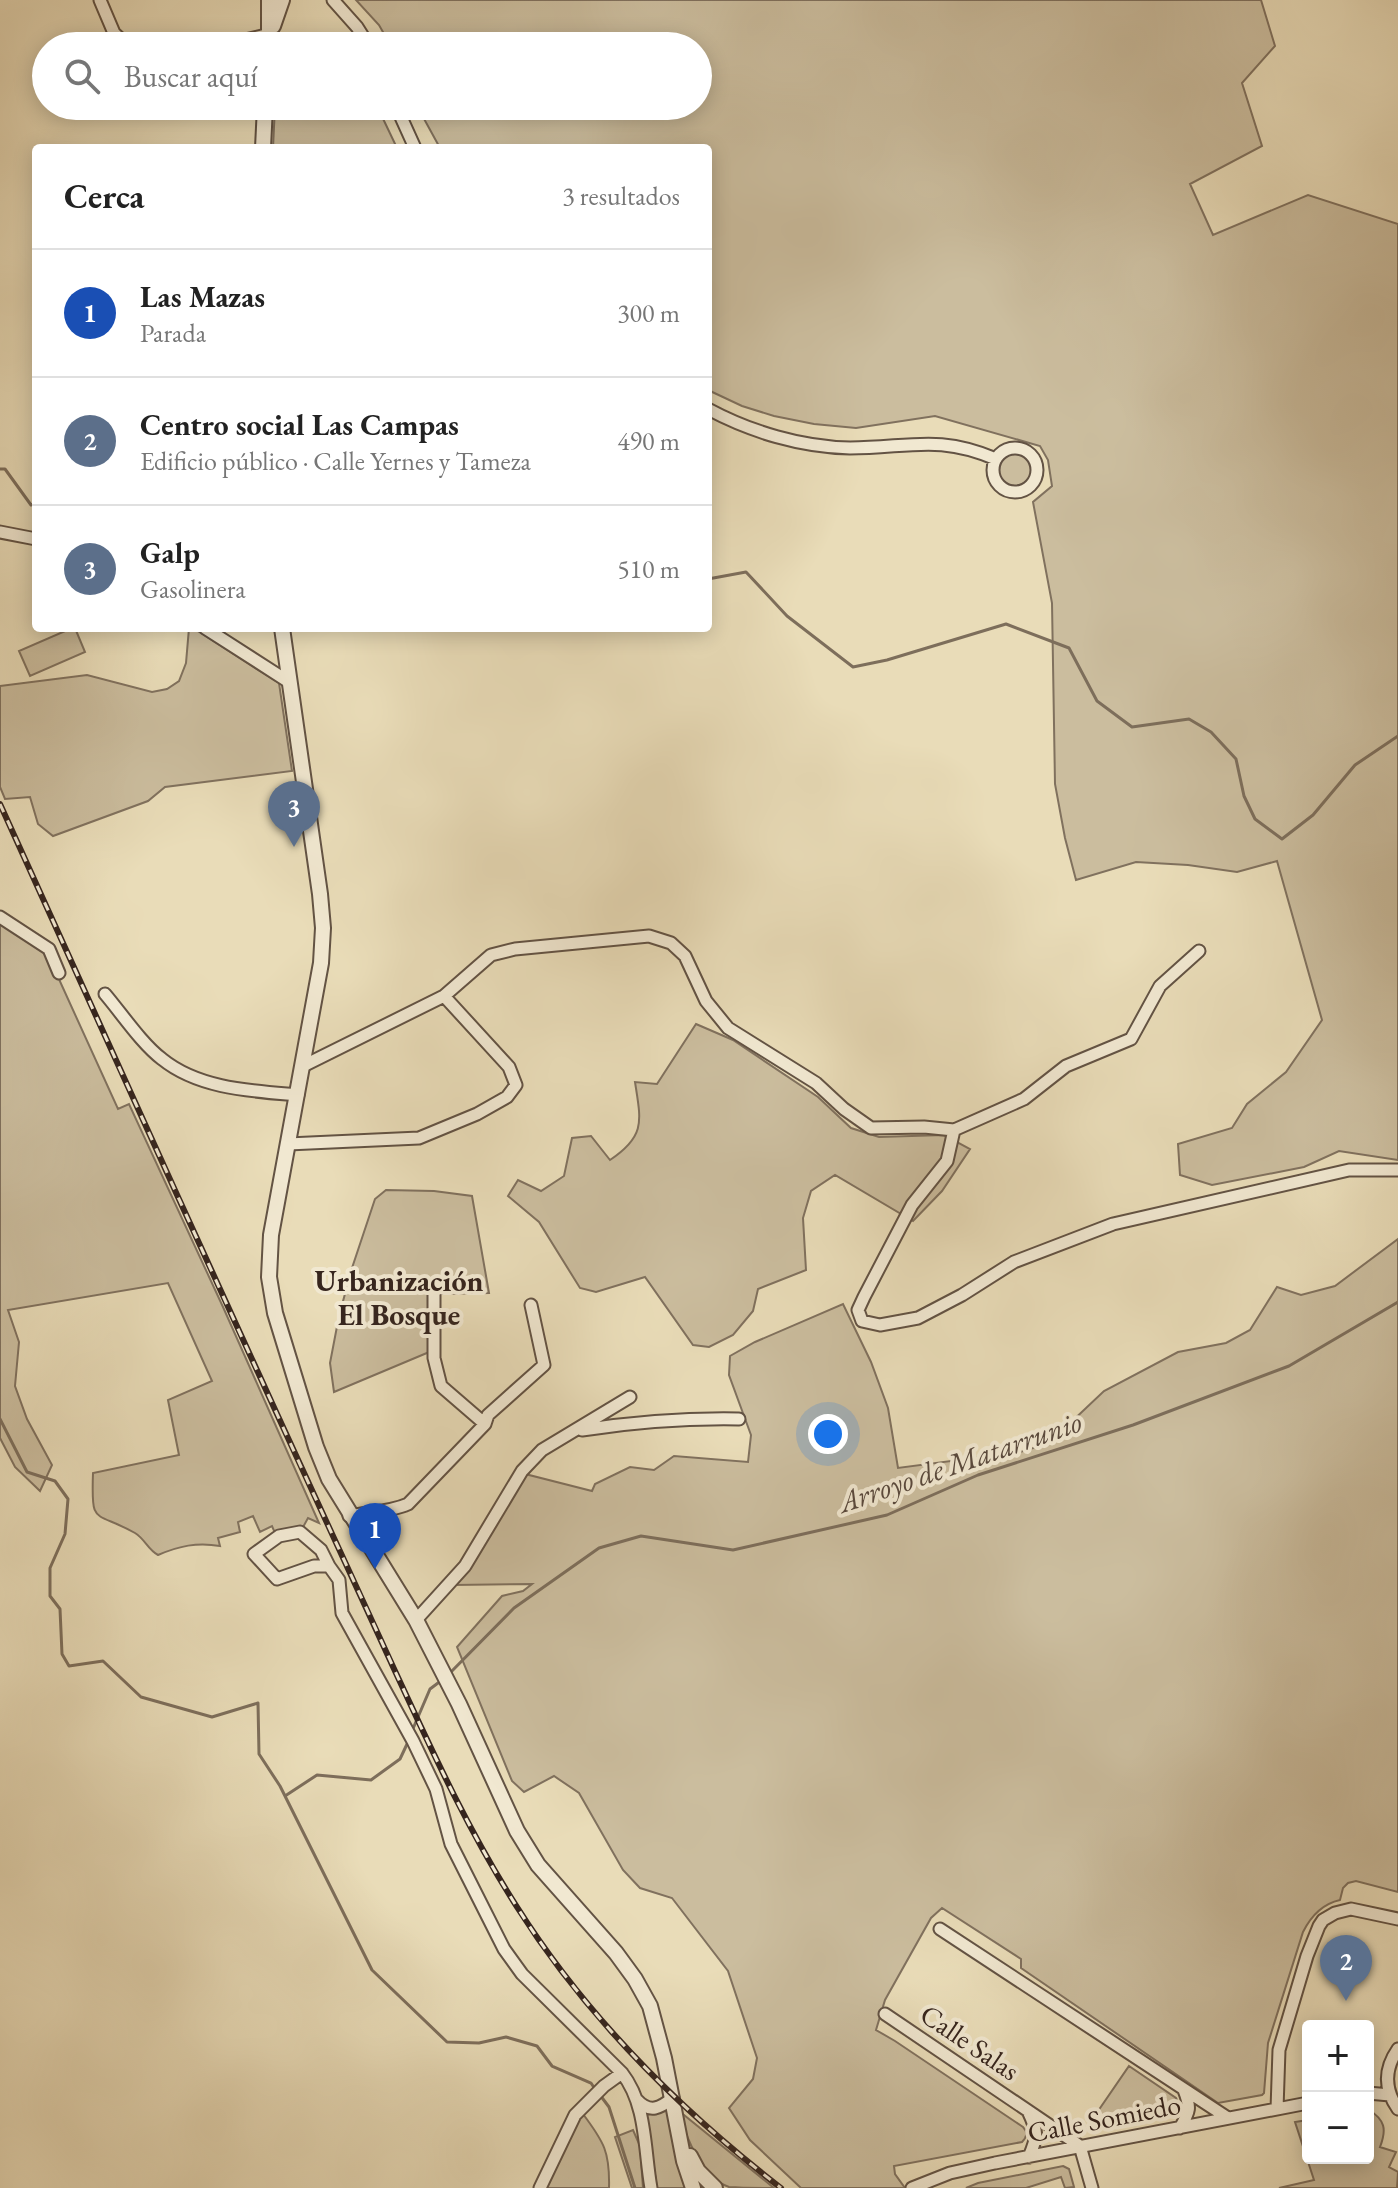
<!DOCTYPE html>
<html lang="es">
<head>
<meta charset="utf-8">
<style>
  body { margin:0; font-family:"EB Garamond",serif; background:#f2f2f2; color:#222 }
  .controls { position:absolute; right:24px; bottom:24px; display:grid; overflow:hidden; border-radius:8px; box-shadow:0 4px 20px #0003 }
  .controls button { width:72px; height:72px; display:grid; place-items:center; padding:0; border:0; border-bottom:2px solid #e0e0e0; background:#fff; color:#222; font:40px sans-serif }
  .you { position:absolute; left:828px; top:1434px; width:28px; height:28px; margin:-20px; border:6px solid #fff; border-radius:50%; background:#1a73e8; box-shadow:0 0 0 12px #1a73e833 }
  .badge { display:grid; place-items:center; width:52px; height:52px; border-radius:50%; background:#ea580c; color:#fff; font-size:26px; font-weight:700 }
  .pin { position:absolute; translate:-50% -66px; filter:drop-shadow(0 2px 4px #0008) }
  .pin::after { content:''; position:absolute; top:42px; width:28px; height:24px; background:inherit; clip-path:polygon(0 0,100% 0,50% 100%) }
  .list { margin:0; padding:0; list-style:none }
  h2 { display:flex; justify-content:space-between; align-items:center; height:104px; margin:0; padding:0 32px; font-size:34px }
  h2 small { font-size:26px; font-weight:400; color:#767676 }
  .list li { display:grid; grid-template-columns:52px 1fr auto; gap:24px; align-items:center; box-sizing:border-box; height:128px; padding:0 32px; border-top:2px solid #e0e0e0 }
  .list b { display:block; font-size:30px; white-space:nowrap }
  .list p { margin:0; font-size:26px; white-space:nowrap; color:#767676 }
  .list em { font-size:26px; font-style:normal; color:#767676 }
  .icon { flex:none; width:44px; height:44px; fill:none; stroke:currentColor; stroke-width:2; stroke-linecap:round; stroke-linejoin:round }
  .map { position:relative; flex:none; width:1398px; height:2188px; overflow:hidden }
  .search { position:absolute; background:#fff; box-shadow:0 4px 20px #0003; left:32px; top:32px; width:680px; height:88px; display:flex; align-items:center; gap:20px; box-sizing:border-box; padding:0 28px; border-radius:44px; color:#767676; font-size:30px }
  .panel { position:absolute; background:#fff; box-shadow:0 4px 20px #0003; left:32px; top:144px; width:680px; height:488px; border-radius:8px }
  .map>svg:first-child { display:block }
  .green { fill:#cbbd9e; stroke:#80715e; stroke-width:2 }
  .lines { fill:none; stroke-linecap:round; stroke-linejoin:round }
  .stream { stroke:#7d6e5b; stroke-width:3 }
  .minor-casing { stroke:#635344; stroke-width:15 }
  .tertiary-casing { stroke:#635344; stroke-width:18 }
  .minor { stroke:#f1e8d1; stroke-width:11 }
  .tertiary { stroke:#f1e8d1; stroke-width:14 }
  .rail-casing { stroke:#36251e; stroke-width:6 }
  .rail { stroke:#f1e8d1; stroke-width:3; stroke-dasharray:9; stroke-linecap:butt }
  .labels { text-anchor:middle; stroke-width:8; stroke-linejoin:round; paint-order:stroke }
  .street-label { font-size:28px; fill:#36251e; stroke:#f1e8d1 }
  .neighbourhood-label { font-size:30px; font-weight:bold; fill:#36251e; stroke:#f1e8d1 }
  .water-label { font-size:30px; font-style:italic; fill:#59493d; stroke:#f1e8d1 }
</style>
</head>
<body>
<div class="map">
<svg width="1398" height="2188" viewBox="0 0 1398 2188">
  <rect width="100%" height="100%" fill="#e9dcb8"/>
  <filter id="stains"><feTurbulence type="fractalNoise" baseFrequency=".0025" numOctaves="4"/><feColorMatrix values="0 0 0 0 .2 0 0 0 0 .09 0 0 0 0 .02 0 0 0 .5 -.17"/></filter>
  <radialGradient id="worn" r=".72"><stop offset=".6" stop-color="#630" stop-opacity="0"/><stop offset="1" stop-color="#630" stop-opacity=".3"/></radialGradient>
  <path class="green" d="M356 0H1261L1275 46 1242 83 1262 146 1190 184 1213 235 1308 195 1398 224V1160L1339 1151 1304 1167 1212 1185 1180 1175 1178 1144 1232 1128 1247 1104 1286 1072 1322 1020 1277 861 1237 872 1188 865 1136 862 1076 880 1065 838 1055 784 1052 603 1033 502 1052 486 1048 460 1040 446 935 416 856 428 814 424 774 416 742 406 708 390V148H440L417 106H698V46H391L379 25Z
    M275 106H337L341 108 347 106H377L397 148H273Z
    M999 470a16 16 0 1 1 32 0a16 16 0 1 1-32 0Z
    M72 628H75L85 652 30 676 19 651Z
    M189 628H193L279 683 292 771 165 787 148 801 53 836 38 824 30 797 5 799 0 787V686L87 675 152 692 167 689 179 681 186 663Z
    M0 923 48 955 118 1109 129 1104 223 1307 319 1523 308 1518 302 1529 289 1528 275 1533 272 1526 260 1532 253 1516 238 1522 240 1532 218 1538 220 1546C197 1542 179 1546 158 1555 148 1550 145 1539 135 1533 94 1510 91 1527 93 1473L179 1455 168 1400 212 1381 168 1283 8 1310 19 1342 15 1386 27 1419 52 1465 40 1491 15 1467 0 1438Z
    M696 1024 733 1040 818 1097 851 1128 879 1137 944 1135 970 1149 942 1191 913 1221 835 1175 811 1191 803 1218 806 1270 758 1289 753 1311 733 1335 709 1347 693 1345 645 1277 596 1292 580 1288 539 1222 508 1196 518 1180 541 1191 564 1176 572 1138 591 1136 610 1160C646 1136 641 1121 635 1082L657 1084Z
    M386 1190 434 1191 472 1196 489 1293 434 1294V1350L334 1392 330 1363 339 1316 352 1268 375 1199Z
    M1398 1239V1892L1356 1881 1348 1883 1343 1888 1340 1900C1322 1904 1311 1916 1303 1932L1268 2043 1264 2093 1262 2095 1218 2103 1021 1968V1959L942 1908 931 1918 885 2000 876 2030 895 2041 1023 2127C1028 2132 1027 2137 1022 2142L894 2166 895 2174 905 2188H801L750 2140 729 2108 753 2079 757 2058 728 1971 672 1898 640 1888 623 1870 579 1793 554 1776 524 1792 512 1781 457 1647 502 1596 523 1591 532 1584 454 1585C485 1552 502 1512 525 1474L592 1491 595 1484 630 1467 654 1470 674 1456 748 1462 751 1435 729 1375 730 1356 755 1342 843 1304 871 1362 888 1408 898 1468 1020 1452 1049 1443 1104 1391 1178 1352 1226 1343 1250 1330 1277 1287 1301 1295 1335 1286Z
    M1129 2066 1176 2098 1178 2102V2109L1172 2114 1085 2130Z
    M668 2108 688 2188H657L646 2113H659Z
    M1368 2109C1385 2120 1387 2129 1380 2147L1396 2152 1389 2167 1398 2172 1397 2188H1279L1314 2180 1295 2122 1308 2120V2158H1368Z
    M583 2114C604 2142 610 2152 609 2188H545L578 2119Z
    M681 2115H684L774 2188C760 2188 742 2188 729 2187 704 2179 685 2138 681 2115Z
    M633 2130 640 2146 643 2188H632L615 2137Z
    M1063 2166 1069 2169 1074 2187 1065 2188 1061 2177 1026 2188H966L978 2183Z"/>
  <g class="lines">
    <path class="stream" d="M0 469H5L31 505 36 504
      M708 579 746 572 787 616 853 667 887 660 1006 624 1069 648 1097 701 1132 727 1189 719 1211 732 1236 759 1244 796 1255 819 1282 839 1313 815 1355 765 1398 736
      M0 1419 27 1472 55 1481 68 1499 65 1534 50 1568V1596L60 1609 62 1654 69 1666 103 1661 141 1697 212 1717 258 1703 259 1754 280 1786 372 1970 447 2042 479 2043 506 2037 537 2046 552 2066 591 2083 595 2089
      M448 1675 514 1608 599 1548 641 1536 733 1550 887 1515 978 1475 1133 1425 1289 1366 1398 1302
      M412 1731 430 1689 442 1680
      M285 1796 317 1775 371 1780 400 1759 408 1742
      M600 2095 609 2107 635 2188"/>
    <g class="minor-casing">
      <path id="minor" d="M100 0 114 33 128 46
        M333 0 357 27 369 46
        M220 46 270 34
        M396 106 415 148
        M708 409C751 432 801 447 850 448 908 448 938 434 996 459
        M993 470a22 22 0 1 1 44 0a22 22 0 1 1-44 0Z
        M0 532 36 539
        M205 628 289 682
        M0 917 49 949 59 973
        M105 994C122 1014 142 1044 162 1059 199 1089 252 1091 298 1095
        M303 1066 444 996 491 955 515 949 649 936 671 943 685 956 706 1001 728 1028 816 1083 844 1109 871 1128 924 1127 954 1130 1024 1099 1066 1066 1131 1039 1160 986 1199 951
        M954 1130 947 1161 912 1205 864 1297 858 1310 862 1321 880 1325 918 1318 962 1295 1014 1262 1113 1224 1349 1170H1398
        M288 1144 419 1138 477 1114 507 1097 516 1085 509 1067 444 996
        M434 1294V1358L441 1386 485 1424
        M582 1430C635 1422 686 1418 739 1419
        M349 1516C369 1512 390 1512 408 1504L485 1424 488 1415 544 1365 531 1305
        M329 1566 321 1550 300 1532 279 1536 254 1554 277 1579 314 1566H329L339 1580 342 1613 413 1741 436 1789 451 1844 504 1949 522 1974 622 2073C647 2105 644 2149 651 2188
        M416 1620 465 1566 522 1471 542 1450 630 1397
        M940 1929 1228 2118
        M885 2014 1080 2146
        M1398 2049C1384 2069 1384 2089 1398 2109
        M1368 2093 1390 2095
        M637 2100C650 2114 660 2108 673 2098
        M1277 2109 1279 2050 1307 1956 1319 1926 1323 1920 1335 1913 1351 1909 1398 1919
        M1028 2111C1038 2132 1038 2136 1029 2157
        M1180 2128C1190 2111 1191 2108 1184 2090
        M1080 2146 1092 2188
        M540 2188 575 2115 604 2086 622 2073
        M912 2188 950 2173 995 2163 1308 2103"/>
    </g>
    <g class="tertiary-casing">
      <path id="tertiary" d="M269 0V46
        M273 26 282 0
        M263 148 265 106
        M282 628 320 894 323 928 321 963 271 1235 269 1277 275 1313 316 1447 329 1479 416 1620 459 1704 517 1831 538 1865 616 1953 635 1979 650 2006 664 2058 684 2161 693 2188
        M690 2156 698 2171 715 2188"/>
    </g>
    <use href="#minor" class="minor"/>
    <use href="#tertiary" class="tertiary"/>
    <g class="rail-casing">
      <path id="rail" d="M0 804C92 1007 184 1211 277 1414 316 1500 356 1585 395 1671 432 1751 469 1832 517 1907 586 2016 679 2109 781 2188"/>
    </g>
    <use href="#rail" class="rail"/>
  </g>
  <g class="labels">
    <g class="street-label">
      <text transform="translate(970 2042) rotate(34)" y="10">Calle Salas</text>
      <text transform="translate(1104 2118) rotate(-11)" y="10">Calle Somiedo</text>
    </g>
    <g class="neighbourhood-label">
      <text x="399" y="1291">Urbanización<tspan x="399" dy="34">El Bosque</tspan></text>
    </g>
    <g class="water-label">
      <text transform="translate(960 1462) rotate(-19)" y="10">Arroyo de Matarrunio</text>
    </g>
  </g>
  <rect width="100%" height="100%" filter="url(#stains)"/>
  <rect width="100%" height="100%" fill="url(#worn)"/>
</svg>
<div class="controls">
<button>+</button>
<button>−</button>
</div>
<div class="you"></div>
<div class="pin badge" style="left:375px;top:1569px;background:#1a4fb4">1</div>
<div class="pin badge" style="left:1346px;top:2001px;background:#5c6f8a">2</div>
<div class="pin badge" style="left:294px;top:847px;background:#5c6f8a">3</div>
<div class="search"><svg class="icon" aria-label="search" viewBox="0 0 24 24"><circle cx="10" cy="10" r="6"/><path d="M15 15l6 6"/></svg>Buscar aquí</div>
<section class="panel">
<h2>Cerca<small>3 resultados</small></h2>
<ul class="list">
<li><span class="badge" style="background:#1a4fb4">1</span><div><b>Las Mazas</b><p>Parada</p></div><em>300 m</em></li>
<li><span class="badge" style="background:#5c6f8a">2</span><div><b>Centro social Las Campas</b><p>Edificio público · Calle Yernes y Tameza</p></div><em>490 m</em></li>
<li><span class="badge" style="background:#5c6f8a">3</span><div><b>Galp</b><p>Gasolinera</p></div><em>510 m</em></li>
</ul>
</section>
</div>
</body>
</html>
